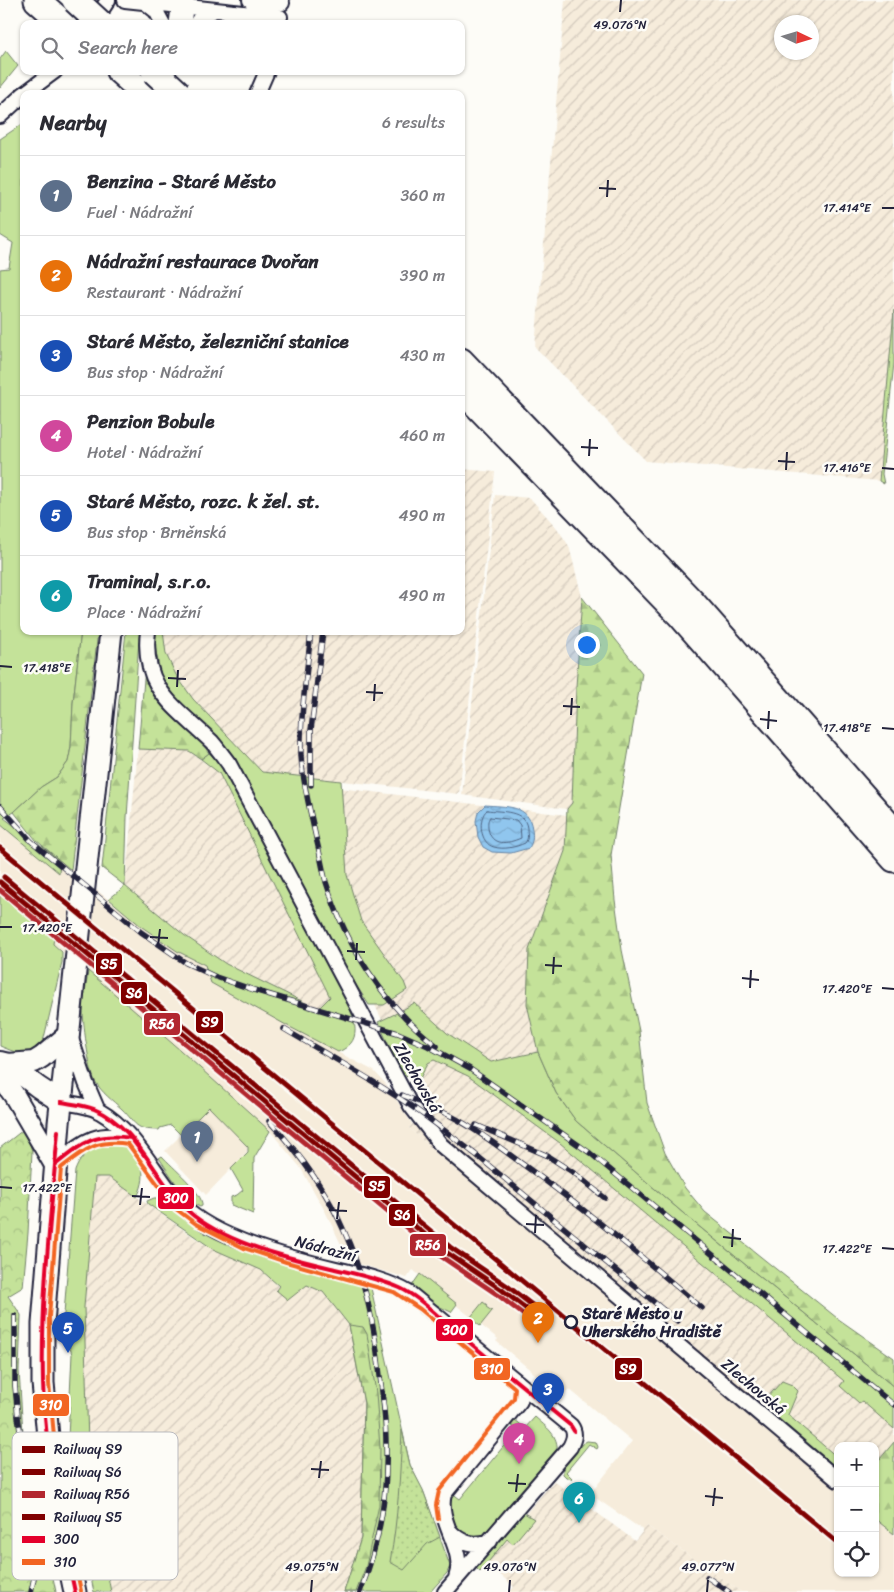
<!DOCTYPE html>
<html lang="en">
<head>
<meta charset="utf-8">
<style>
  body { margin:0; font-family:Sriracha,sans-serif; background:#f7f7f7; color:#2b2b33 }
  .controls { position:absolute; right:15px; bottom:15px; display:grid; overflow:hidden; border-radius:10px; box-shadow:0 1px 4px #0004 }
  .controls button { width:45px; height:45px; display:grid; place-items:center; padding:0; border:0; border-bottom:1px solid #e1e1e2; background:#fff; color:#2b2b33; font:25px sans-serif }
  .compass { position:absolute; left:774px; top:15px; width:45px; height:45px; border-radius:50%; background:#fff; box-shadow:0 1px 4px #0004; rotate:94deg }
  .you { position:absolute; left:586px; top:644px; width:18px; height:18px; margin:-12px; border:4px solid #fff; border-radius:50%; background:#1a73e8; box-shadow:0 0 0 8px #1a73e833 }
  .badge { display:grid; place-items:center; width:32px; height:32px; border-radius:50%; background:#22223b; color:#fff; font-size:16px; font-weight:700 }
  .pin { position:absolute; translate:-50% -41px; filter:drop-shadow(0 1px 2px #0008) }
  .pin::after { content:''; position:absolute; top:26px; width:18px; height:15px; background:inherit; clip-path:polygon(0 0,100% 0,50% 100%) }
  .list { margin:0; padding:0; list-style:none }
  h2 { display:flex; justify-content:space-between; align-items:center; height:65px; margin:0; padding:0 20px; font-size:21px }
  h2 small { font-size:16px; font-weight:400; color:#7c7c81 }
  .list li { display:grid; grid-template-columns:32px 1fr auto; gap:15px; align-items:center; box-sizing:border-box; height:80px; padding:0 20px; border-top:1px solid #e1e1e2 }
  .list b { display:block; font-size:19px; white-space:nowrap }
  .list p { margin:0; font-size:16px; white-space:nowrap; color:#7c7c81 }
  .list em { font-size:16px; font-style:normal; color:#7c7c81 }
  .icon { flex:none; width:28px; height:28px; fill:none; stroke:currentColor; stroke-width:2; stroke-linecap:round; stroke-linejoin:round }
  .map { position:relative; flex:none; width:894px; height:1592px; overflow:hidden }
  .search { position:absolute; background:#fff; box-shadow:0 1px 4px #0004; left:20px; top:20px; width:445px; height:55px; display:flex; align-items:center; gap:12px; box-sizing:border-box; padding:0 18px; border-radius:10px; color:#7c7c81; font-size:19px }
  .panel { position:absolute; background:#fff; box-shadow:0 1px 4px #0004; left:20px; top:90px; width:445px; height:545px; border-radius:10px }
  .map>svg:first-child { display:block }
  .built { fill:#f6ecdb }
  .industrial { fill:url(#industrial-furrows); fill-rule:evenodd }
  .grass { fill:#c4e299; stroke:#73826a }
  .forest { fill:url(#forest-firs); stroke:#73826a }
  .park { fill:url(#park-crowns); stroke:#73826a }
  .garden { fill:url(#garden-dots); stroke:#73826a }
  .water { fill:url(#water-waves); stroke:#6484a6 }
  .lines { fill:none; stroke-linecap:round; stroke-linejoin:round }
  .shore { stroke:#4e6483; stroke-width:1 }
  .minor-casing { stroke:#22223b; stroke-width:18 }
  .secondary-casing { stroke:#22223b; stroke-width:24 }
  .primary-casing { stroke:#22223b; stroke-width:25 }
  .motorway-casing { stroke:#22223b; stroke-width:29 }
  .minor { stroke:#fdfcf7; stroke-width:14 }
  .secondary { stroke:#fdfcf7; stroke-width:20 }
  .primary { stroke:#fdfcf7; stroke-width:21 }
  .motorway { stroke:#fdfcf7; stroke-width:25 }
  .rail-casing { stroke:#22223b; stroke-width:5.5 }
  .rail { stroke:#fdfcf7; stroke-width:4; stroke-dasharray:11; stroke-linecap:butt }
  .motorway-bridge-casing { stroke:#22223b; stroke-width:29; stroke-linecap:butt }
  .motorway-bridge { stroke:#fdfcf7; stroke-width:25 }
  .bus-1-casing { stroke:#fdfcf7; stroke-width:8 }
  .bus-2-casing { stroke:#fdfcf7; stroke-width:8 }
  .bus-1 { stroke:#e4002b; stroke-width:4 }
  .bus-2 { stroke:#f26522; stroke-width:4 }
  .rail-1-casing { stroke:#fdfcf7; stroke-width:9 }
  .rail-2-casing { stroke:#fdfcf7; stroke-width:9 }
  .rail-3-casing { stroke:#fdfcf7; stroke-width:9 }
  .rail-4-casing { stroke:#fdfcf7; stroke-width:9 }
  .rail-1 { stroke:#800000; stroke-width:5 }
  .rail-2 { stroke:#800000; stroke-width:5 }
  .rail-3 { stroke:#b2272f; stroke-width:5 }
  .rail-4 { stroke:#800000; stroke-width:5 }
  .ticks { fill:none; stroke:#22223b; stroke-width:2 }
  .stop-dot { fill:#fdfcf7; stroke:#22223b; stroke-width:2.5 }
  .labels { text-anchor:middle; stroke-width:5; stroke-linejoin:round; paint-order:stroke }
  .street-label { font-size:16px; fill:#22223b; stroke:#fdfcf7 }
  .stop-label { font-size:16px; font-weight:bold; fill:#22223b; stroke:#fdfcf7; text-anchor:start }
  .key { fill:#fdfcf7; stroke:#bbbbbf; stroke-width:1 }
  .key-label { font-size:14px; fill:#22223b }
  .ticks-label { font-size:12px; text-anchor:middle; fill:#22223b; stroke:#fdfcf7; stroke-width:5; stroke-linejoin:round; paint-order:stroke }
  .line-badge { stroke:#fdfcf7; stroke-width:2 }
  .badge-label { font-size:14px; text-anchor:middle; font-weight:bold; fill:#fff }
</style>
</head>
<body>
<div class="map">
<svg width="894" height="1592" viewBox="0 0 894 1592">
  <defs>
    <pattern id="industrial-furrows" width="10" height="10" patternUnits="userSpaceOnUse" patternTransform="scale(1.25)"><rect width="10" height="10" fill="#f6ecdb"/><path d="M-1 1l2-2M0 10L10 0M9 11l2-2" fill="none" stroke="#d3cabd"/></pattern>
    <pattern id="forest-firs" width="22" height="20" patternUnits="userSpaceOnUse" patternTransform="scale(1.25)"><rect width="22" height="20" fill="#c4e299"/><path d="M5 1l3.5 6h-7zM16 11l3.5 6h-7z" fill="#a8c285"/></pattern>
    <pattern id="park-crowns" width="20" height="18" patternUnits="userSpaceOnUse" patternTransform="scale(1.25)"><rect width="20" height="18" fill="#c4e299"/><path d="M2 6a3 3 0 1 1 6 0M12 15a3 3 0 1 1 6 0" fill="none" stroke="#a8c285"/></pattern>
    <pattern id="garden-dots" width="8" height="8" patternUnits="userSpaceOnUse" patternTransform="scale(1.25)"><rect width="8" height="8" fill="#c4e299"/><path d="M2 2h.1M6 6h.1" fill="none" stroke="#a8c285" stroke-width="1.8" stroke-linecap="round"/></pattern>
    <pattern id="water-waves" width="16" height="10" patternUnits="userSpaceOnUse" patternTransform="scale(1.25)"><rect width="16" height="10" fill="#90c6ee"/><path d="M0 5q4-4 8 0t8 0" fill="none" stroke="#7caacd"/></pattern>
  </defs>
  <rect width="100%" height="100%" fill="#fdfcf7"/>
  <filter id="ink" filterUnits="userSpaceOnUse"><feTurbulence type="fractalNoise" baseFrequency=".02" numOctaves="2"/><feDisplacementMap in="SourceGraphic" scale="10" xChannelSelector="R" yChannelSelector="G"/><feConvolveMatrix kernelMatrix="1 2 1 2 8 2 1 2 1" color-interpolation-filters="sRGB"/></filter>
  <g filter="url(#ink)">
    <path class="built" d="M0 824 58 872 60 860 142 927 177 951 205 965 211 983 286 1025 374 1071 386 1084 412 1124 409 1128 435 1152 838 1487V1573H875V1519L894 1534V1592H741L647 1526 644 1531 590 1494 632 1441 569 1389 561 1396 496 1341 498 1339 413 1270 407 1278 349 1261 325 1211 300 1167 270 1131 180 1050 88 971 53 944V937L0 894Z
      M209 1107 248 1147 247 1152 206 1195 165 1151Z"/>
    <path class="industrial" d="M565 0H894V310L879 481 646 461 535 347ZM782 22H812V52H782Z
      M461 469 495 472 459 794 262 772 193 699 176 675 166 654 163 631H461Z
      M495 495 530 498 557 528 569 546 582 597 576 687 572 803 567 809 462 795Z
      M138 749 189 751 219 773 331 997 318 1009 226 964 184 935 125 886Z
      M264 779 567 815 565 851 548 897 538 1052 556 1093 576 1121 690 1219 894 1387V1442L875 1465V1446H838V1487L435 1152 409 1128 425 1111 296 838Z
      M95 1176 109 1177 195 1238 213 1249 261 1270 279 1287 307 1285 323 1292 349 1325 364 1403 361 1538 344 1592H111L89 1479 84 1307Z
      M554 1481 635 1541 647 1526 741 1592H510L514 1587 485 1561Z"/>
    <path class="grass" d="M6 51 18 66 0 88V59Z
      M24 123V631H81L73 703 71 747 68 762 57 777 41 787 14 812 4 818 60 860 59 873 0 824V269L9 268 13 243 0 235V139Z
      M894 310V363L882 474 884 484 879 481Z
      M156 631H163L166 654 176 675 193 699 262 772 341 781 347 875 361 921 404 982 407 990 384 1005H369L336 954 270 826 238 770 211 733 180 703 161 676 155 647Z
      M209 753 227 771 343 991C351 1014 368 1040 338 1052L286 1025 211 983 205 965 177 951 142 927 109 899 125 886 184 935 226 964 318 1009 330 997 219 773 201 759Z
      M0 894 54 937 53 944 62 952V962L44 1038C34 1061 19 1054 0 1046Z
      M88 971 180 1050 270 1131 254 1158 253 1214 231 1205V1197L237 1195 243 1190 231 1169 248 1152V1147L209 1107 181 1135 171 1125 160 1128 159 1130C134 1130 137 1124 122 1109 112 1100 102 1093 95 1081 89 1070 82 1019 83 1006 84 994 87 983 88 971Z
      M414 1003 447 1033 491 1062 538 1052 556 1093 576 1121 690 1219 894 1387V1429L862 1401 859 1403 840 1386 844 1381 560 1143 468 1076 434 1060 428 1063 418 1082 402 1073 378 1022 399 1012Z
      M116 1142C141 1153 150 1172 137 1197L109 1177H95L84 1307 89 1479 111 1592H94L77 1514 67 1459 72 1354 63 1327 75 1171C79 1160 84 1155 93 1148L92 1145 96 1143Z
      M162 1156C171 1166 204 1193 202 1206L200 1207C184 1200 169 1172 159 1158Z
      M154 1198H160L169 1203 187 1220 220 1238 254 1252 360 1282 371 1288 410 1465 424 1493 450 1566 447 1573 430 1592H344L361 1538 364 1403 349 1325 323 1292 307 1285 288 1300 276 1290 279 1286 261 1270 213 1249 148 1204 147 1201Z
      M420 1274 457 1304 451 1312 432 1303 411 1287Z
      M483 1302 487 1305 486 1307 492 1311 480 1326 470 1318Z
      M782 1381 792 1385 798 1391 788 1415 838 1458V1475L766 1412 765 1400Z
      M535 1417C546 1427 559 1435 557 1452L496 1530 480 1539C474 1538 465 1537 460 1534 448 1525 447 1506 452 1493L460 1499 517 1430 510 1424 514 1419 525 1428Z
      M587 1441 596 1442 598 1447 597 1449 589 1444 566 1472 572 1478 571 1479 566 1477 563 1474V1468L582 1444Z
      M522 1513H524L534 1519 513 1544 507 1539 480 1572 474 1566Z"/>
    <path class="forest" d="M582 597 642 673 611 855 615 900 622 950 639 1031 647 1103 665 1153 685 1188 705 1212 837 1318 894 1358V1387L690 1219 576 1121 556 1093 538 1052 527 1004 529 950 565 851 567 809 572 803 576 687Z
      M81 631H98L71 870 36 840 14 812 41 787 57 777 68 762 71 747 73 703Z
      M126 631H140L138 653 127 817 125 886 102 868Z
      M145 668 152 689 174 716 196 735 209 753 201 759 189 751 138 749Z
      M349 1325 363 1327 367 1334 376 1393 380 1448 379 1505 366 1566 356 1592H344L361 1538 364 1403Z
      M894 1442V1534L875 1519V1465Z"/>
    <path class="park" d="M23 1130 27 1135 32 1151 28 1233 23 1287 8 1296 21 1315 19 1371 23 1433 56 1592H0V1148Z"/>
    <path class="garden" d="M402 1430 410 1465 423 1490 440 1537 427 1544 404 1570 390 1562C398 1518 400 1475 402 1430Z"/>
    <path class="water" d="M485 805C506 807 529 804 532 829 533 837 533 841 529 848L511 853 492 852 483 847 478 837 476 821 478 812Z"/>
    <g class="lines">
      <path class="shore" d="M487 810C502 812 525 810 527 828 527 834 529 838 525 843 516 847 504 850 494 847 480 844 477 818 487 810Z
        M490 817 516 820 520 825 521 838C507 844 491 847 488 828 488 823 487 821 490 817Z"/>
      <g class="minor-casing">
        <path id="minor" d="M125 0 280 17
          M250 0 282 3
          M146 3 156 11 163 24
          M93 23 108 0
          M196 24 199 19 213 11
          M24 94 55 71
          M257 94 267 71
          M0 116 24 94
          M148 631C141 689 176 707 212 742 218 749 223 756 229 764L411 1106 441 1145 838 1480
          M71 1039 86 1083 98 1111
          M61 1102C73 1104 88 1105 99 1111 136 1132 154 1174 181 1205 215 1239 290 1258 336 1269 361 1275 386 1280 409 1293L571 1426C576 1433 574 1439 570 1447L445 1592
          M55 1165C83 1143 93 1130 131 1138
          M449 1530C460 1543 473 1547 490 1541
          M456 1578C467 1549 436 1523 444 1494L520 1401 522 1391 521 1385"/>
      </g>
      <g class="secondary-casing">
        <path id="secondary" d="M0 1062 8 1064 38 1087 61 1102
          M8 1064 34 1062 42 1057 69 1034
          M0 1076 14 1095 55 1165"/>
      </g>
      <g class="primary-casing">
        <path id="primary" d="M180 24 183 0
          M75 1592 62 1531 50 1458 43 1383V1324L59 1123 111 631"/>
      </g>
      <g class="motorway-casing">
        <path id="motorway" d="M37 0 64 24
          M119 71 145 94
          M461 361 693 603 894 831
          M461 389 680 615 894 859"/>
      </g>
      <use href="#minor" class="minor"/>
      <use href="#secondary" class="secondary"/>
      <use href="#primary" class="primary"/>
      <use href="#motorway" class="motorway"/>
      <g class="rail-casing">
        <path id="rail" d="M311 631C307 673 300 714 301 756 303 784 310 810 316 838 320 853 322 867 326 882 346 946 384 1005 437 1046
          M311 785V730L323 631
          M0 806 31 841 60 865 141 932 186 963 216 977 254 990 398 1033 428 1046 470 1069 590 1153 894 1405
          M284 1029C326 1054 370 1078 411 1106 433 1121 454 1138 475 1154L677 1321
          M402 1095C419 1102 435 1108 451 1116 476 1129 498 1146 521 1163 584 1208 643 1258 702 1308
          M269 1121C300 1154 327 1191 345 1233 365 1278 375 1328 380 1376 383 1399 386 1421 386 1444 388 1495 379 1545 360 1592
          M476 1125 546 1155 577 1175 605 1198
          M15 1316V1386L18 1417 26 1471 37 1516V1564L31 1592
          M707 1577 729 1592"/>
      </g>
      <use href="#rail" class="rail"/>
      <g class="motorway-bridge-casing">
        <path id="motorway-bridge" d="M75 0 101 24
          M154 71 179 94"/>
      </g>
      <use href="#motorway-bridge" class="motorway-bridge"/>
      <g class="bus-1-casing">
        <path id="bus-1" d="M61 1102C72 1104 84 1105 94 1109 140 1127 157 1187 194 1216 232 1245 289 1258 335 1269 357 1274 379 1279 400 1288 421 1298 439 1318 457 1332 495 1364 533 1395 571 1426L574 1431
          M58 1131C51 1214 41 1298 43 1382 45 1452 60 1523 75 1592
          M55 1165C83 1143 94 1132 131 1138L144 1155"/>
      </g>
      <g class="bus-2-casing">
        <path id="bus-2" d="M81 1591 68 1530 56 1457 49 1383V1316L61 1168C84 1150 96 1139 128 1144L176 1209 196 1224 244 1248 286 1262 394 1292 420 1309 515 1388 514 1398 439 1491 436 1505 438 1519"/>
      </g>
      <use href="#bus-1" class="bus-1"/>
      <use href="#bus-2" class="bus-2"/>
      <g class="rail-1-casing">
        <path id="rail-1" d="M0 848 838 1543"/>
      </g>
      <g class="rail-2-casing">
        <path id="rail-2" d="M0 882 446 1252 502 1290 541 1320"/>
      </g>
      <g class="rail-3-casing">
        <path id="rail-3" d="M0 890 442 1257 498 1295 537 1325"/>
      </g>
      <g class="rail-4-casing">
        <path id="rail-4" d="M4 877 450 1247 506 1285 545 1315"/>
      </g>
      <use href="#rail-1" class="rail-1"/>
      <use href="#rail-2" class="rail-2"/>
      <use href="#rail-3" class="rail-3"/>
      <use href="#rail-4" class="rail-4"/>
    </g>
  </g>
  <path class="ticks" d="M620 12 621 0M599 188 616 189M607 197 608 180M882 208H894M581 447 598 448M589 456 590 439M778 461 795 462M882 468 894 469M786 470 787 452M0 666 12 667M168 678 186 679M177 687 178 670M366 692 383 693M374 701 375 684M563 706 580 707M571 715 572 698M760 719 777 721M882 728 894 729M768 729 769 711M0 927H12M150 937 168 938M158 946 160 929M347 951 365 952M356 960 357 943M545 965 562 966M553 974 554 957M742 978 759 980M750 988 751 970M882 988 894 989M0 1187 12 1188M132 1196 150 1197M140 1205 142 1188M329 1210 347 1211M337 1219 339 1202M526 1224 544 1225M535 1233 536 1215M723 1237 741 1239M732 1247 733 1229M882 1248 894 1249M311 1469 329 1470M319 1478 321 1461M508 1483 526 1484M516 1492 518 1474M705 1496 723 1498M713 1506 715 1488M311 1592 312 1580M509 1592 510 1580M707 1592 708 1580"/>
  <circle class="stop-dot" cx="571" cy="1322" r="6"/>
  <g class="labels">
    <g class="street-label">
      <text transform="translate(418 1077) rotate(60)" y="6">Zlechovská</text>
      <text transform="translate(326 1248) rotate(15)" y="6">Nádražní</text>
      <text transform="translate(754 1386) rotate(40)" y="6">Zlechovská</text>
    </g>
    <g class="stop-label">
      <text x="582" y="1319">Staré Město u<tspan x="582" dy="18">Uherského Hradiště</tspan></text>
    </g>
  </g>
  <rect x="12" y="1432" width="166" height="148" rx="8" class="key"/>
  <rect x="22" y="1446" width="23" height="7" fill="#800000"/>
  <rect x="22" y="1469" width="23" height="6" fill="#800000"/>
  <rect x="22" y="1491" width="23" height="7" fill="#b2272f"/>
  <rect x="22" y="1514" width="23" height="6" fill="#800000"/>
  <rect x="22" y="1536" width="23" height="7" fill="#e4002b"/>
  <rect x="22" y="1559" width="23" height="6" fill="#f26522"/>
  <g class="key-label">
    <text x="54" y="1454">Railway S9</text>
    <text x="54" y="1477">Railway S6</text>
    <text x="54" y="1499">Railway R56</text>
    <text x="54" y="1522">Railway S5</text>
    <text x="54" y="1544">300</text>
    <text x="54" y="1567">310</text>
  </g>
  <g class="ticks-label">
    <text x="620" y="29">49.076°N</text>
    <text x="847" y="212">17.414°E</text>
    <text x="847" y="472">17.416°E</text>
    <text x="47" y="672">17.418°E</text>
    <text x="847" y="732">17.418°E</text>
    <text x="47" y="932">17.420°E</text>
    <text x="847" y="993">17.420°E</text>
    <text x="47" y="1192">17.422°E</text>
    <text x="847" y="1253">17.422°E</text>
    <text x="312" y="1571">49.075°N</text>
    <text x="510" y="1571">49.076°N</text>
    <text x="708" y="1571">49.077°N</text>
  </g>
  <g class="line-badge">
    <rect x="95" y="952" width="28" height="24" rx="5" fill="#800000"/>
    <rect x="120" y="981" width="28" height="24" rx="5" fill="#800000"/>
    <rect x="195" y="1010" width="29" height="24" rx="5" fill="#800000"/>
    <rect x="143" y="1012" width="38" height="24" rx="5" fill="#b2272f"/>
    <rect x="363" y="1175" width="28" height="24" rx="5" fill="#800000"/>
    <rect x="157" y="1186" width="38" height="24" rx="5" fill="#e4002b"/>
    <rect x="388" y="1203" width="28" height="24" rx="5" fill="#800000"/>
    <rect x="409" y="1233" width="38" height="24" rx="5" fill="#b2272f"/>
    <rect x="435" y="1318" width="39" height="24" rx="5" fill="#e4002b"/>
    <rect x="473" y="1357" width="38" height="24" rx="5" fill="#f26522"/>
    <rect x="614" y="1357" width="29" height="24" rx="5" fill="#800000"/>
    <rect x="32" y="1393" width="38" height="24" rx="5" fill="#f26522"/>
  </g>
  <g class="badge-label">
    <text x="109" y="969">S5</text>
    <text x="134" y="998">S6</text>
    <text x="210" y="1027">S9</text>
    <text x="162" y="1029">R56</text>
    <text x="377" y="1191">S5</text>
    <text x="176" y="1203">300</text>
    <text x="402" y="1220">S6</text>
    <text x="428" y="1250">R56</text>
    <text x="455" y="1335">300</text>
    <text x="492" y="1374">310</text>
    <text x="628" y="1374">S9</text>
    <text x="51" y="1410">310</text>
  </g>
</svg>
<div class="controls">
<button>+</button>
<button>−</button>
<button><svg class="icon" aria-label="locate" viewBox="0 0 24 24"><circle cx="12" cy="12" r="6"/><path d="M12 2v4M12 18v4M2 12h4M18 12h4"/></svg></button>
</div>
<svg class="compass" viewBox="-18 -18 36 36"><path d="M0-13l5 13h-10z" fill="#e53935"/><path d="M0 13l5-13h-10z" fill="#7c7c81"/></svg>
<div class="you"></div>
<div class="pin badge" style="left:197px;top:1162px;background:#5c6f8a">1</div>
<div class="pin badge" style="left:538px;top:1343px;background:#e8710a">2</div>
<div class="pin badge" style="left:548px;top:1414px;background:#1a4fb4">3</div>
<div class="pin badge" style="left:519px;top:1464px;background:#d1479c">4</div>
<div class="pin badge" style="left:68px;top:1353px;background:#1a4fb4">5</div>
<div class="pin badge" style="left:579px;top:1523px;background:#0f9aa8">6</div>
<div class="search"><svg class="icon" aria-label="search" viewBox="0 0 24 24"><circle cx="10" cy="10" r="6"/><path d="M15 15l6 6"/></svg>Search here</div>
<section class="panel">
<h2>Nearby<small>6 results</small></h2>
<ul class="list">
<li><span class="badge" style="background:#5c6f8a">1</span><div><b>Benzina - Staré Město</b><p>Fuel · Nádražní</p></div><em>360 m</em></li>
<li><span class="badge" style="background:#e8710a">2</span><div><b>Nádražní restaurace Dvořan</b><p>Restaurant · Nádražní</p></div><em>390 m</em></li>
<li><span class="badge" style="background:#1a4fb4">3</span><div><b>Staré Město, železniční stanice</b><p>Bus stop · Nádražní</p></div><em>430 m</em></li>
<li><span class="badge" style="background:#d1479c">4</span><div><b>Penzion Bobule</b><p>Hotel · Nádražní</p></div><em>460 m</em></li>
<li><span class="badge" style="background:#1a4fb4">5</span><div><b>Staré Město, rozc. k žel. st.</b><p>Bus stop · Brněnská</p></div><em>490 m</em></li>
<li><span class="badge" style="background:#0f9aa8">6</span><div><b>Traminal, s.r.o.</b><p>Place · Nádražní</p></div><em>490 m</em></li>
</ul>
</section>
</div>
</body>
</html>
